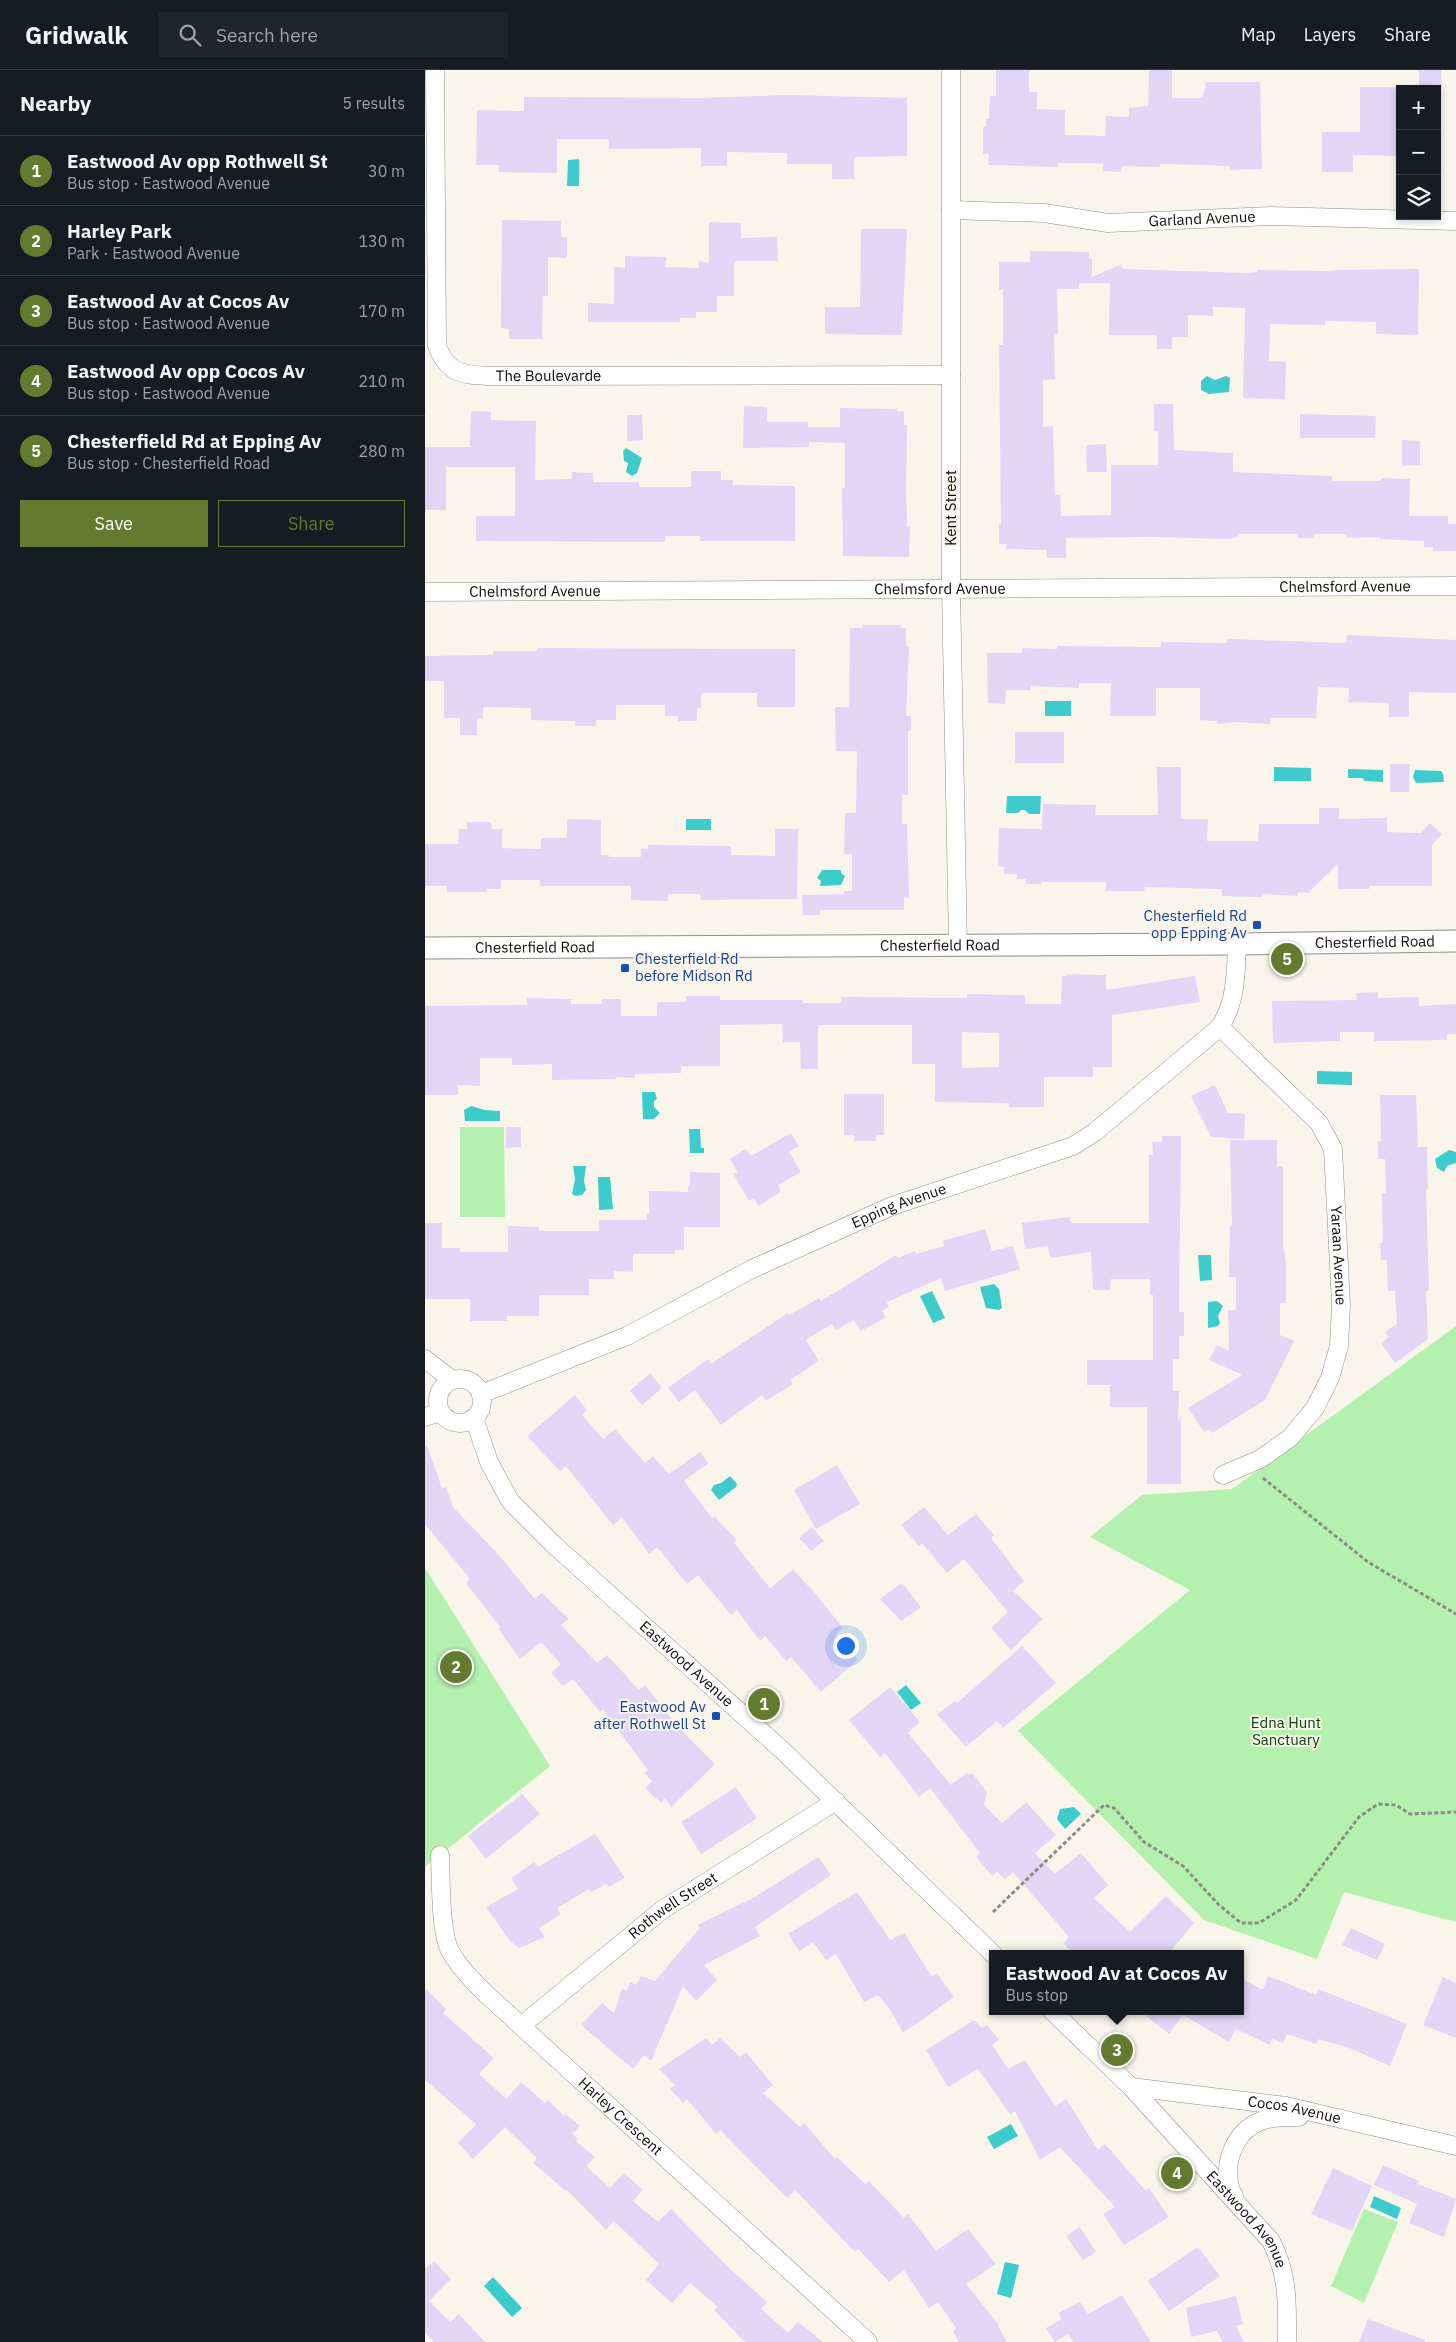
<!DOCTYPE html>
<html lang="en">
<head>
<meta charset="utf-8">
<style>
  body { margin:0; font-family:"IBM Plex Sans",sans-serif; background:#20242c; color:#f1f3f6 }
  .controls { position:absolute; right:15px; top:15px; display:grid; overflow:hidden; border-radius:0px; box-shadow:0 2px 8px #0003 }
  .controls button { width:45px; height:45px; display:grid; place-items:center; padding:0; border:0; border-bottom:1px solid #363941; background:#171b24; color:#f1f3f6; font:25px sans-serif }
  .you { position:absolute; left:420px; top:1575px; width:18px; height:18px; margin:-12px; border:4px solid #fff; border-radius:50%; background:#1a73e8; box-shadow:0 0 0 8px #1a73e833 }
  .badge { display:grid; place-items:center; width:32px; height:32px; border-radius:50%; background:#627b2e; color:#fff; font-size:16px; font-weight:700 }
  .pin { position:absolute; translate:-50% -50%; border:2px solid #fff; box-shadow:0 1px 5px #0006 }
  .popup { position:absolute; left:564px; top:1880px; width:255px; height:65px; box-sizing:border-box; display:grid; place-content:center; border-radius:0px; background:#171b24; filter:drop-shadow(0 1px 4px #0005); font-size:16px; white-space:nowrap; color:#9ea1a6 }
  .popup b { font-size:19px; color:#f1f3f6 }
  .popup::after { content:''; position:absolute; left:50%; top:100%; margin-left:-10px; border:10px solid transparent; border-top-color:#171b24 }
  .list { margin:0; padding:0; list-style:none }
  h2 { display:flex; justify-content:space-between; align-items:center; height:65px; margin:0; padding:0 20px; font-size:21px }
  h2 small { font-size:16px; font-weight:400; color:#9ea1a6 }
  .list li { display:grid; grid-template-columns:32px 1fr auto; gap:15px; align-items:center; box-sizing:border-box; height:70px; padding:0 20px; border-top:1px solid #363941 }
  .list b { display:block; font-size:19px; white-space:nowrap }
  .list p { margin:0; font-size:16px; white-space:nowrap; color:#9ea1a6 }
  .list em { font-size:16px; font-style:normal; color:#9ea1a6 }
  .actions { display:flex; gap:10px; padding:15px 20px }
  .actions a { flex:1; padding:11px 0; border:1px solid #627b2e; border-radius:0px; text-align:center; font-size:18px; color:#627b2e }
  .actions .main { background:#627b2e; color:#fff }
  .icon { flex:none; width:28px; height:28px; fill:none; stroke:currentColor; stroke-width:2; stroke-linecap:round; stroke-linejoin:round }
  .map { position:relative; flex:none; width:1031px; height:2272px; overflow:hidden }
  header { display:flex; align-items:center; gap:30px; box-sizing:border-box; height:70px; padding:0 25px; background:#171b24; border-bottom:1px solid #363941 }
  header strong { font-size:24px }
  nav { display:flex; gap:28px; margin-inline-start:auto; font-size:18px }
  .search { width:350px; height:45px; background:#20242c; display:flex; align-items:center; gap:12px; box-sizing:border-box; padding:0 18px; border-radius:0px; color:#9ea1a6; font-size:19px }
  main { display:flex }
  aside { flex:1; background:#171b24 }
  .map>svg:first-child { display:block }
  .green { fill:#b4f1af }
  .water { fill:#3ecbcc }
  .building { fill:#e3d5f6; fill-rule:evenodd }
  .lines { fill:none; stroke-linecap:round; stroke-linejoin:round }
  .minor-casing { stroke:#928e85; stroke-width:19 }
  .tertiary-casing { stroke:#928e85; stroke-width:23 }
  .path { stroke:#8e8b84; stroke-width:3; stroke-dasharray:4 2.5; stroke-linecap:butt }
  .minor { stroke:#fff; stroke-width:18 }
  .tertiary { stroke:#fff; stroke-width:21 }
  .transit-dot { fill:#1a4fb4; stroke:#f9f5eb; stroke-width:2 }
  .labels { text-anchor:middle; stroke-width:4; stroke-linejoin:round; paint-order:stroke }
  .street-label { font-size:15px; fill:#0d0c09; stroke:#f9f5eb }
  .transit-label { font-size:15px; fill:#164399; stroke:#f9f5eb; text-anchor:end }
  .park-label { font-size:15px; fill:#004700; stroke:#f9f5eb }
</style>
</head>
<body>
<header>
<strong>Gridwalk</strong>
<div class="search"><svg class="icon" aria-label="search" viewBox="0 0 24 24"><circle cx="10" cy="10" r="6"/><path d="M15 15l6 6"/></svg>Search here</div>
<nav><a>Map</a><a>Layers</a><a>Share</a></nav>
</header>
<main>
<aside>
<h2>Nearby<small>5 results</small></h2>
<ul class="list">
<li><span class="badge">1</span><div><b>Eastwood Av opp Rothwell St</b><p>Bus stop · Eastwood Avenue</p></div><em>30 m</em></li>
<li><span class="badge">2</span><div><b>Harley Park</b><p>Park · Eastwood Avenue</p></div><em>130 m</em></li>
<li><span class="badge">3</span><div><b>Eastwood Av at Cocos Av</b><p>Bus stop · Eastwood Avenue</p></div><em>170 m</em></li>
<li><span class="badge">4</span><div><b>Eastwood Av opp Cocos Av</b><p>Bus stop · Eastwood Avenue</p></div><em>210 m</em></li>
<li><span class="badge">5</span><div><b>Chesterfield Rd at Epping Av</b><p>Bus stop · Chesterfield Road</p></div><em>280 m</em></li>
</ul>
<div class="actions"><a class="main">Save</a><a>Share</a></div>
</aside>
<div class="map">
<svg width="1031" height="2272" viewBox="0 0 1031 2272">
  <rect width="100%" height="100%" fill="#f9f5eb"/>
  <path class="green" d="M35 1057H79L80 1147H35Z
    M1031 1256V1852L919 1822 892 1889 779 1850 593 1661 765 1520 665 1467 717 1425 807 1419Z
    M0 1498 125 1696 0 1797Z
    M939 2139 973 2152 939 2233 906 2216Z"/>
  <path class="water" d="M154 89V116H142L143 90Z
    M782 306 790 310 801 306 805 308 804 322 784 324 776 320V311Z
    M201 378 217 388 212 403 207 406 201 402 203 393 199 391 198 381Z
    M620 631H646V646H620Z
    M849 697 886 698V711H849Z
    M923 699 958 700V712L940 711 937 708H923Z
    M990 700 1016 701 1018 704 1019 712 991 713 988 707Z
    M582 726H616L615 744H604L600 740H596L593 743H581Z
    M261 749H286V760H261Z
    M397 800H416V803L420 806 416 815 395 816 396 811 392 808Z
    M892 1001 927 1002V1015L892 1014Z
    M217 1022H230L232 1029 229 1031V1037L235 1043 229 1049H218Z
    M46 1036 60 1040 75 1041V1051H40L39 1040Z
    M264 1059H275L276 1078H279V1083H265Z
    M1024 1080 1031 1082V1093L1022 1096 1019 1102 1012 1098 1010 1089Z
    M148 1096H161L159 1111 161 1120 157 1125 150 1126 147 1124 150 1109Z
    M173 1107H185L188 1139 174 1140Z
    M773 1185H786L787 1210 775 1211Z
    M569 1214 574 1219 577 1238 574 1240 561 1238 555 1217Z
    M507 1221 520 1248 508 1253 495 1226Z
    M792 1231 798 1236 793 1246 795 1253 793 1256 783 1258V1232Z
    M305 1406 312 1414 311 1417 294 1430 286 1420 289 1415 296 1413Z
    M481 1615 496 1633 486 1640 472 1622Z
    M649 1737 656 1744 640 1759 632 1749 635 1739Z
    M586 2054 593 2066 569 2079 562 2067Z
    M949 2126 976 2138 972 2149 945 2137Z
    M580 2192 594 2195 586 2228 572 2224Z
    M68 2207 97 2238 87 2247 59 2216Z"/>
  <path class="building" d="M571 0H604V22H612V39L640 40V65L680 66 681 46 704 47V38L723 36 724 0H747V28H778L781 12H835L837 99 805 100V96L745 94H735V97L697 96 696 102 678 101V94L666 93H633V97L563 95 564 84H558V57H561V49H564L565 26H571Z
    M994 0H1016L1017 19H994Z
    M935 17H971V86L928 85V102H897V62H935Z
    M363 25 482 28V86L429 87V109H407V94H362V83L302 82V96H276V78L184 79V69H132V103L74 102V95H51L52 40 99 41V27L276 28Z
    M77 150 136 151V167L142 168V188L123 187V226H118L117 269H84V259L76 258Z
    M284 152 316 153V168L352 167 353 191H309V226H292V242H271V248H255V252H163V233L189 234V197L200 198V186L241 187 240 197 274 198V191L284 193Z
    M436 159H482L477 265 400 264V237H435Z
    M605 181 664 182V189H667V207L695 195 699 199 821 203 832 202V200L908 201V200L994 199 993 265 951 264V252L900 251V255L845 254 844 291 861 292 860 329 818 328 820 238 788 237V246L763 245V267H747V279H732V267L730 265H684L685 213H654V219H632L633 264H629L630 309 618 310V357L628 356 630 425H635L636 446 686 445V395H733V361H729V334H748L749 380 808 383V402L907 406V411H956V408L985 409 984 446H1023V454H1031V481H1008V477H999V471L955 469V467L922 468V464H889V468H873V464H813V467L803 469 727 467 641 468V488H622V480L581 479V474H574V454H576L574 275H578V220H574V192H605Z
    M319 336 342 337V352H383V357H415V338L472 339V341H479V355H482L481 419 482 456H485L484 487 418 486 417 418H420V373L384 372V377L318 378Z
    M46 341 66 342V350L111 351 110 410 147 409V402L168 403V412H214V417H266V401H296V410H308V415L370 416V471H275V466H240V472L51 471V446H90V397H21V440H0V377H45Z
    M875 344 951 346 950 368H875Z
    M202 345H217L218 370 202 371Z
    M977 370 995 371V395L977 396Z
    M681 374 682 402H662L661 375Z
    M438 555H476V558H481V576H484L481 646H486V661H483V725H477V754H482L484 828H479V840H395V845H378L377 825 419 824V821H427V784H419L420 743H431L432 681H411L410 637H424L425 558H438Z
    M922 565 1031 570V623L984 622V647H964V633L923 632 924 618 893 617 891 648H845V654L811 652 792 654V651L775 650V618H731V646H685L686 613H654V618L606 616V620H581L580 634 563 633 562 583H597V578L632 579V576L734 577H736V572L802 573V569L921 573Z
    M113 578 370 579V637H332V623H281L276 624V638H272V651H253V646H240V635H191V650H171V656H150V651L106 650V638L58 637V648H52V665H35V648H19V611H0V586L68 585V581H113Z
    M590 662H639V693H590Z
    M965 694H985L984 722H965Z
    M732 697H756V749H783L782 771H833L834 754H894V738H914V749L962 748V762L996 763 1005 753 1017 764 1007 775V816H944V819H913V794L883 823 873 822V826L837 824V827L797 826V819L719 817 720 821H681V812H616V814H601V809H592V804H579V797L573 796 574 758 617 759 618 734 671 735 670 745H733Z
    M142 749 176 750V785H184V787H216V779H223V775L306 776V785L350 786V759H373L372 829 276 830 275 824H243V831L206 830V816H115V810H76V819H62V822H22V816H0V774H33L34 759H42V752H66L67 759H77V778L116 779V768H142Z
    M642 904 681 905V920L770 906 775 932 687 945V997H668V1007H619V1037H584V1033L510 1032V994H487V955H393V999H376L375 972H358L357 954 295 955V996H256V1003L210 1004V1008L191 1007V1009L127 1010V994L87 995V988H55V1016L33 1015V1025H0V936L102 935V928L146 929V934H177V929H196V946H232V932H261V926H295V930H378V933H417V927L542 928V924L600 925V934H636L637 906H642ZM537 962 574 963V997L537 998Z
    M953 922V928L994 927V936L1031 934V964H1022V970L949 971V962H915V971L848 973 847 931 932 930 931 923Z
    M790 1015 803 1043 820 1044 819 1069 786 1067 766 1026Z
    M419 1024H459V1065H451V1071H429V1065H419Z
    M955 1025H991L993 1077H1002L1003 1119H1001L1004 1221H1001L1003 1269 970 1293 956 1273 964 1267 960 1262 972 1254 970 1221H963L962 1190H956L955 1173H958L957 1123H961L960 1089H953V1071H956Z
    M81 1057H96V1077L81 1078Z
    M366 1063 374 1076 364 1082 376 1102 353 1115 356 1122 333 1136 329 1128 324 1131 308 1103H313L305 1089 321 1079 326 1086Z
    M737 1066H756L754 1242H759V1266H754V1289H748V1321H754L753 1352 756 1347V1414H722V1337H685V1315H662V1290H728V1225H725V1209H686L685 1220H668L666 1182 625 1188 623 1176 600 1179 597 1153 645 1147 646 1153H724V1085H728L727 1072H737Z
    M805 1070H852V1096H858V1174L861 1193V1233H855V1265L869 1271 840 1330 787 1363 784 1359 779 1362 763 1338 817 1305 784 1290 792 1275 804 1281 803 1240H811V1207H804L805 1156H807Z
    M265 1102 295 1103V1157H259V1180H250V1184H208V1202L189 1201V1209H164V1225H114V1246H82V1251H45V1229H0V1153H17V1178H35V1182H83V1156L114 1157V1161H174V1150H222V1144H224V1121L263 1122V1117H265Z
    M560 1159 567 1181 588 1176 595 1199 520 1221 516 1208 462 1232 464 1237 457 1241 461 1247 436 1261 429 1250 411 1260 407 1254 381 1270 394 1291 365 1310 368 1314 341 1331 337 1325 296 1355 270 1320 254 1332 243 1318 283 1289 286 1294 363 1243 364 1245 394 1228 396 1231 471 1185 473 1188 490 1181 491 1184 519 1176 518 1171Z
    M225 1303 237 1318 217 1335 205 1321Z
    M150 1325 162 1340 157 1345 178 1369 190 1359 220 1393 228 1386 244 1404 275 1382 283 1393 259 1411 287 1448 289 1446 312 1470 309 1473 345 1518 368 1500 390 1523 418 1558 411 1564 433 1590 396 1622 366 1587 361 1591 340 1566 335 1571 312 1540 306 1545 273 1505 262 1514 232 1477 224 1484 197 1447 188 1455 141 1396 135 1401 102 1366Z
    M0 1376H2L17 1418 21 1417 28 1437 73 1484 110 1529 117 1523 144 1549 136 1555 172 1593 182 1585 214 1620 220 1615 252 1656 290 1694 246 1737 240 1728 236 1733 220 1718 227 1711 219 1703 223 1700 178 1640 175 1642 148 1609 138 1616 126 1603 136 1594 116 1572 95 1589 73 1558 75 1557 41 1513 45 1509 0 1454Z
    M412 1395 435 1434 391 1459 369 1420Z
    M499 1437 523 1465 551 1444 569 1465 566 1468 599 1511 588 1521 618 1549 586 1580 566 1558 583 1542 539 1489 522 1503 497 1473 494 1476 476 1455Z
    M387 1457 399 1471 386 1481 374 1468Z
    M477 1513 496 1537 476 1551 455 1529Z
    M597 1576 631 1613 578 1658 572 1651 541 1677 512 1644 530 1631 532 1633Z
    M465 1617 495 1652 483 1663 526 1715 542 1703 548 1704 562 1722 559 1735 577 1753 601 1732 631 1765 610 1783 630 1804 656 1783 683 1815 669 1828 705 1862 741 1826 769 1853 743 1884H649L638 1873 644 1867 588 1802 580 1809 572 1802 567 1806 551 1787 555 1783 505 1718 494 1727 460 1683 455 1687 424 1650Z
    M311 1717 332 1748 276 1784 256 1752Z
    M97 1724 115 1744 61 1789 43 1766Z
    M170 1764 200 1808 184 1817 181 1814 166 1822 164 1819 132 1838 136 1844 114 1858 120 1867 94 1878 85 1871 61 1837 93 1819 86 1808 109 1792 113 1797Z
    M393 1787 406 1805 330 1857 335 1866 279 1895 292 1910 271 1931 258 1916 226 1991 219 1985 208 1999 156 1955 177 1933 189 1943 197 1918 202 1921 205 1912 211 1915 216 1906 230 1911 275 1858 273 1855 332 1826Z
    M432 1822 465 1870 479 1863 507 1907 512 1903 529 1927 478 1963 465 1939 453 1925 439 1932 411 1884 401 1890 388 1872 374 1881 363 1864Z
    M926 1858 960 1874 952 1890 917 1875Z
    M843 1906 891 1925 893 1919 982 1954 965 1996 927 1979 894 1969 891 1974 862 1964 858 1973 847 1968 845 1975 811 1959 804 1972 758 1945 744 1964 715 1941H816V1908L838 1920Z
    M1018 1907 1031 1913V1968L998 1955Z
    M0 1918 21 1939 18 1943 69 1988 54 2004 81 2029 96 2012 120 2033 123 2030 139 2046 141 2044 155 2056 147 2064 153 2069 151 2071 170 2087 161 2096 185 2118 199 2103 218 2120 208 2131 233 2152 246 2139 305 2199 342 2232 336 2239 363 2263 373 2252 398 2272H320L289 2240 293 2237 265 2213 247 2233 221 2210 234 2194 189 2151 181 2160 141 2119 140 2120 108 2093 112 2088 80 2057 48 2089 33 2073 51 2054 0 2010Z
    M549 1950 557 1958 562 1955 574 1970 567 1975 583 1999 600 1990 630 2036 641 2029 673 2080 680 2074 720 2120 724 2118 744 2147 699 2175 678 2144 690 2137 635 2077 615 2090 590 2041 585 2044 553 1999 523 2017 501 1980Z
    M281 1968 287 1975 295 1968 315 1987 321 1982 348 2015 338 2023 375 2057 379 2053 410 2089 412 2087 440 2114 444 2111 479 2148 483 2144 511 2181 543 2159 571 2194 541 2214 574 2255 573 2256 582 2272H534L528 2261 531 2258 513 2232 504 2238 479 2200 464 2212 433 2179 430 2182 370 2120 362 2128 295 2060 291 2064 262 2029 258 2033 245 2019 250 2015 234 1999Z
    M958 2095 994 2111 993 2114 1031 2129 1019 2167 984 2153 992 2134 949 2115Z
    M908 2098 947 2116 927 2161 886 2144Z
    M655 2157 671 2182 658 2190 641 2166Z
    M773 2177 795 2206 744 2241 723 2211Z
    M9 2191 26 2209 4 2231 25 2252 34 2244 60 2272H9L0 2262V2199Z
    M697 2225 726 2272H648L643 2264 630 2272 621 2258 636 2250 634 2243 655 2232 663 2244Z
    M811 2226 818 2254 811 2256 819 2272H798L792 2261 766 2267 761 2238Z
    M943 2249 1000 2270V2272H934Z"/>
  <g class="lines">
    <g class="minor-casing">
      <g id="minor">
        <path id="s1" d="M10 0 12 276C23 303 34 304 62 306L526 305"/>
        <path d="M526 0V519L533 876"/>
        <path id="s2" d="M526 140 619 143 683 153 846 146 1031 151"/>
        <path id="s3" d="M0 522 1031 516"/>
        <path id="s4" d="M795 957 894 1053 908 1079 916 1235 914 1276 905 1308 890 1338 865 1368 835 1389 798 1405"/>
        <path d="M0 1289 27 1310"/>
        <circle cx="35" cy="1331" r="22"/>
        <path id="s5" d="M56 1324 202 1266 327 1199 467 1136 648 1076 670 1062 795 957C811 931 811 905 812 874"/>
        <path d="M0 1347 15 1342"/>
        <path id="s6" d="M49 1348 64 1392 85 1431 127 1473 357 1680 568 1884"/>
        <path id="s7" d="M15 1785C16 1809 15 1861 25 1881 40 1908 74 1935 96 1956L443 2272"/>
        <path id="s8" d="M627 1941 706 2017 846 2171C864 2207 862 2232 862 2272"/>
        <path id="s9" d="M96 1956 237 1840 411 1731"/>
        <path id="s10" d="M706 2017 861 2036 1031 2076"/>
        <path d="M809 2126C794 2101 808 2061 836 2051 848 2046 861 2047 874 2047"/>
      </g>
    </g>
    <g class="tertiary-casing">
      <g id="tertiary">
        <path id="s11" d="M0 878 812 874 1031 871"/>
      </g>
    </g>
    <path class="path" d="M838 1408 943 1492 1031 1544
      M568 1842 679 1735 689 1738 719 1772 758 1796 794 1835 816 1853H834L871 1830 934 1747 953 1734 971 1735 985 1744 1031 1742"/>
    <use href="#minor" class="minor"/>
    <use href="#tertiary" class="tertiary"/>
  </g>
  <g class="transit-dot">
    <rect x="827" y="850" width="10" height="10" rx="2.5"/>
    <rect x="195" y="893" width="10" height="10" rx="2.5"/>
    <rect x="286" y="1641" width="10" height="10" rx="2.5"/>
  </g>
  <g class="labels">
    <g class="street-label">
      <text dy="5" stroke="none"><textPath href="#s2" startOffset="252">Garland Avenue</textPath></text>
      <text dy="5" stroke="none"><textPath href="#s1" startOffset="401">The Boulevarde</textPath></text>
      <text transform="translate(526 438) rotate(-90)" y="5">Kent Street</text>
      <text dy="5" stroke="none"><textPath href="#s3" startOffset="920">Chelmsford Avenue</textPath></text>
      <text dy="5" stroke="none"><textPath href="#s3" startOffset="515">Chelmsford Avenue</textPath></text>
      <text dy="5" stroke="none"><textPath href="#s3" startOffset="110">Chelmsford Avenue</textPath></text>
      <text dy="5" stroke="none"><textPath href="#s11" startOffset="950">Chesterfield Road</textPath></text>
      <text dy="5" stroke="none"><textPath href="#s11" startOffset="515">Chesterfield Road</textPath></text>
      <text dy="5" stroke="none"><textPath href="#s11" startOffset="110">Chesterfield Road</textPath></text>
      <text dy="5" stroke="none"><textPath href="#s5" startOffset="459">Epping Avenue</textPath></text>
      <text dy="5" stroke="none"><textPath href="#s4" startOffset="274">Yaraan Avenue</textPath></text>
      <text dy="5" stroke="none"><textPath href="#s6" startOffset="331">Eastwood Avenue</textPath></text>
      <text dy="5" stroke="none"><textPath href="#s9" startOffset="194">Rothwell Street</textPath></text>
      <text dy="5" stroke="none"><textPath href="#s10" startOffset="165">Cocos Avenue</textPath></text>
      <text dy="5" stroke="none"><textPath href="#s7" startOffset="335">Harley Crescent</textPath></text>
      <text dy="5" stroke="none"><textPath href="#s8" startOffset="286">Eastwood Avenue</textPath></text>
    </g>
    <g class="transit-label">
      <text x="822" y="851">Chesterfield Rd<tspan x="822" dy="17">opp Epping Av</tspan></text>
      <text x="210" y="894" text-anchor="start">Chesterfield Rd<tspan x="210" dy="17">before Midson Rd</tspan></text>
      <text x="281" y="1642">Eastwood Av<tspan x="281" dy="17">after Rothwell St</tspan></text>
    </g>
    <g class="park-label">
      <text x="861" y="1658">Edna Hunt<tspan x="861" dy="17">Sanctuary</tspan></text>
    </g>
  </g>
</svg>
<div class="controls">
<button>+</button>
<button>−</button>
<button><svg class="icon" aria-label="layers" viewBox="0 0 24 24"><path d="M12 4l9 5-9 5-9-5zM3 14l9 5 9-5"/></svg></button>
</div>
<div class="you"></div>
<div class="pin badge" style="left:339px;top:1634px">1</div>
<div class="pin badge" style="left:31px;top:1597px">2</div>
<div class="pin badge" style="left:692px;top:1980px">3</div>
<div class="popup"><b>Eastwood Av at Cocos Av</b>Bus stop</div>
<div class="pin badge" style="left:752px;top:2103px">4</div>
<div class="pin badge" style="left:862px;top:889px">5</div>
</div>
</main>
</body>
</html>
